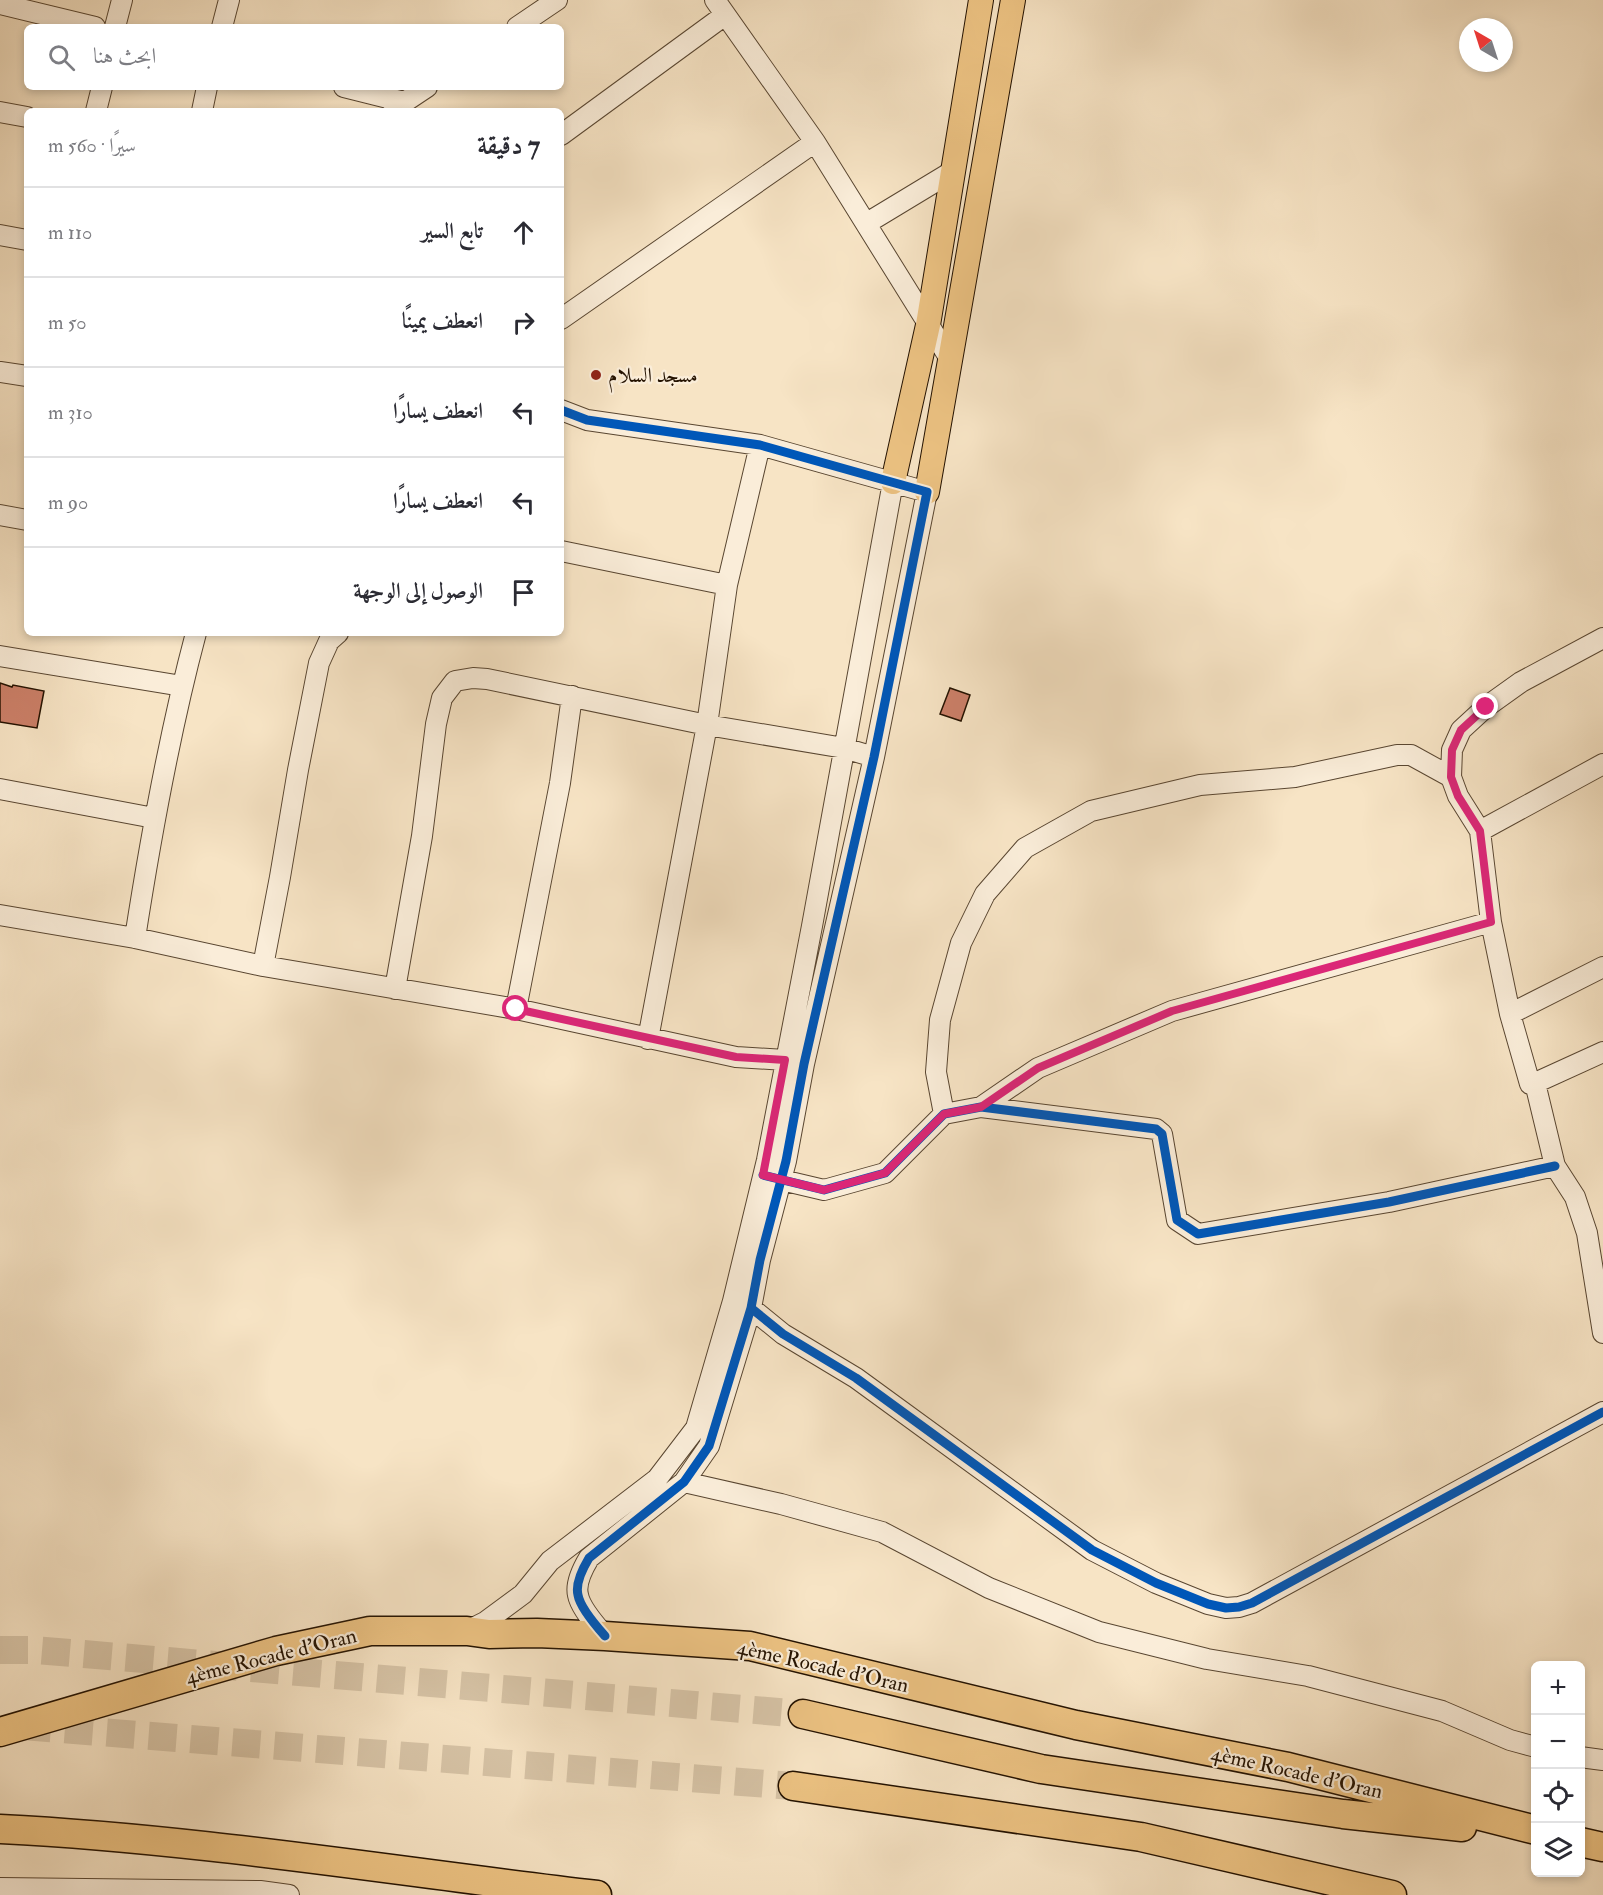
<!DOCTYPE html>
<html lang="ar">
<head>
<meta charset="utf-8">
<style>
  body { margin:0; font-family:"IM FELL Double Pica",Amiri,serif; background:#f2f2f3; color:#2b2b33; direction:rtl }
  .controls { position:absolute; right:18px; bottom:18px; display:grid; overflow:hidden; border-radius:9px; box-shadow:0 3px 9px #0003 }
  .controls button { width:54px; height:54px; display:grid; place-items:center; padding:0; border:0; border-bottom:2px solid #e1e1e2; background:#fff; color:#2b2b33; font:30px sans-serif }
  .compass { position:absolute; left:1459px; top:18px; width:54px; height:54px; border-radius:50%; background:#fff; box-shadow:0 3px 9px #0003; rotate:321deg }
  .stop { position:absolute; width:18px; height:18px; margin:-14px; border:4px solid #db2777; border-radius:50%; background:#fff }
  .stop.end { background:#db2777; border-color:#fff; box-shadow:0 2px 6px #0008 }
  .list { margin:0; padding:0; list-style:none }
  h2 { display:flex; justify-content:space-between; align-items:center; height:78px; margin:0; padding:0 24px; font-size:26px }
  h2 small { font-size:20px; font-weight:400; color:#7c7c81 }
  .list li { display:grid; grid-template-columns:39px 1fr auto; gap:18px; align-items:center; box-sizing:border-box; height:90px; padding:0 24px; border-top:2px solid #e1e1e2 }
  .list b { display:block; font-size:22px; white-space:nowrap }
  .list em { font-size:20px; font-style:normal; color:#7c7c81 }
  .icon { flex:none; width:33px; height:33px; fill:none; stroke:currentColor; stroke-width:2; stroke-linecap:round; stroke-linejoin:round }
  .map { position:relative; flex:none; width:1603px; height:1895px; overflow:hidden; direction:ltr }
  .search { position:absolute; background:#fff; box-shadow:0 3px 9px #0003; left:24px; top:24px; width:540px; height:66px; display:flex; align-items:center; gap:15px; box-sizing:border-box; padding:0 21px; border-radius:9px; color:#7c7c81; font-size:22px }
  .panel { position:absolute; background:#fff; box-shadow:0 3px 9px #0003; left:24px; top:108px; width:540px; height:528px; border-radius:9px; direction:rtl }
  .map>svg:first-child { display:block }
  .building { fill:#cc8069; stroke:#241200; stroke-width:1.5 }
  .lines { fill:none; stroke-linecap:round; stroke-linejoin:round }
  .highway-tunnel { stroke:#d7c4a7; stroke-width:28; stroke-dasharray:28 14; stroke-linecap:butt }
  .minor-casing { stroke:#594631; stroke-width:22 }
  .major-casing { stroke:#241200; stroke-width:26 }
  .highway-casing { stroke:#241200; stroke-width:31 }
  .minor { stroke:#faedd9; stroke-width:20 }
  .major { stroke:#ecc282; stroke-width:24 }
  .highway { stroke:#ecc282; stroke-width:28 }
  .cycleway-casing { stroke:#faedd9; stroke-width:13 }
  .cycleway { stroke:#0057b8; stroke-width:9 }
  .route { stroke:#db2777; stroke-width:8 }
  .poi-dot { fill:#8f2418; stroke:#faedd9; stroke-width:2 }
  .labels { text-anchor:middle; stroke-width:4.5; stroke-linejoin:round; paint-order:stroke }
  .poi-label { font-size:21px; fill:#241200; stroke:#faedd9; text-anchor:start }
  .street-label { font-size:21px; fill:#241200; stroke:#faedd9 }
</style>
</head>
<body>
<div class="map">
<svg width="1603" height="1895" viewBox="0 0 1603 1895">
  <rect width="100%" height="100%" fill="#f7e4c5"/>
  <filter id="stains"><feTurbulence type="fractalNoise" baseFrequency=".00333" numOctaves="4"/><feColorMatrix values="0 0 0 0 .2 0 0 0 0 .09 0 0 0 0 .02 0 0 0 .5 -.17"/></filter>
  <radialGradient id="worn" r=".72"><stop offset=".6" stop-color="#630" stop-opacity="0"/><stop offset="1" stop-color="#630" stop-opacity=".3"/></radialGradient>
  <path class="building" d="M0 683 12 687 13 685 44 691 37 728 0 722Z
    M950 688 970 695 961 721 940 714Z"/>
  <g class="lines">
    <path class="highway-tunnel" d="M0 1650H35L803 1714
      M23 1726 793 1786"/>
    <g class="minor-casing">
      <path id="minor" d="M715 0 815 142 950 359
        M0 4 95 27
        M115 27 122 0
        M222 27 229 0
        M517 27 557 0
        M344 87 404 102
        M394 109 427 87
        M96 111 102 87
        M202 111 207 87
        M0 112 27 117
        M561 135 725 15
        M867 223 953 171
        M0 235 27 240
        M561 319 815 142
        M0 372 27 376
        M561 410 587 420 760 445 927 492 874 757 804 1064 786 1161 760 1260 751 1308 709 1446 684 1482 589 1558C583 1568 575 1583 578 1595 580 1607 597 1627 605 1636
        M0 515 27 520
        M561 551 727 585
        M1603 638 1521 682 1486 707 1461 730 1452 750 1451 777 1458 796 1480 831 1491 922 1510 1014 1530 1084 1535 1083 1603 1052
        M0 656 182 686
        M0 789 154 818
        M1480 831 1603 764
        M0 915 135 938 263 966 516 1009 736 1057 785 1060 796 1063
        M135 938C151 835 169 734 196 633
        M263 966 280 877 298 770 319 663 329 641 338 633
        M395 989 422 836 436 724 442 698 455 681 473 678 487 679 707 725 844 748 874 757
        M516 1009 560 783 572 696
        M1510 1014 1603 967
        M648 1039 707 725 727 585 760 445
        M1535 1083 1555 1166 1575 1197 1587 1233 1603 1333
        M981 1107 1038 1068 1172 1011 1491 922
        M944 1114 936 1072 940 1020 961 943 985 894 1025 848 1091 811 1200 785 1295 777 1397 755H1411L1451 777
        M769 1177 824 1190 885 1173 944 1114 981 1107 1156 1129 1162 1134 1177 1220 1198 1234 1389 1202 1555 1166
        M751 1308 783 1334 856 1378 1092 1550 1156 1583 1208 1604 1226 1608 1239 1607 1252 1603 1603 1412
        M684 1482 781 1504 882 1532 989 1588 1099 1632 1207 1659 1308 1676 1442 1711 1510 1740 1536 1747
        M467 1631 485 1622 523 1594 550 1561 657 1479 696 1428 733 1301 767 1160 812 926 893 482
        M1580 1757 1603 1760
        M0 1888 260 1891 289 1895"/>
    </g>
    <g class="major-casing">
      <path id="major" d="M893 482 928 325 981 0
        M927 492 1013 0"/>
    </g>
    <g class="highway-casing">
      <path id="highway" d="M803 1714 1041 1769 1343 1814 1462 1827
        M0 1732 276 1651 370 1631H467L489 1634 537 1633 605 1636 750 1646 1076 1725 1288 1767 1536 1830
        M793 1786 1141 1837 1392 1895
        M0 1829C200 1839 398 1872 597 1895
        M1580 1842 1603 1847"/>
    </g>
    <use href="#minor" class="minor"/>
    <use href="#major" class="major"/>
    <use href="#highway" class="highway"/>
    <g class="cycleway-casing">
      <path id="cycleway" d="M561 410 587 420 760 445 927 492 874 757 804 1064 786 1161 760 1260 751 1308 709 1446 684 1482 589 1558C583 1568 575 1583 578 1595 580 1607 597 1627 605 1636
        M763 1175 824 1190 885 1173 944 1114 981 1107 1156 1129 1162 1134 1177 1220 1198 1234 1389 1202 1555 1166
        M751 1308 783 1334 856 1378 1092 1550 1156 1583 1208 1604 1226 1608 1239 1607 1252 1603 1603 1412"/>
    </g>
    <use href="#cycleway" class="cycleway"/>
  </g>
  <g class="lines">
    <path class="route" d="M516 1009 736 1057 785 1060 763 1175 824 1190 885 1173 944 1114 981 1107 1038 1068 1172 1011 1491 922 1480 831 1458 796 1451 777 1452 750 1461 730 1486 707"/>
  </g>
  <circle class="poi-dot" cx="596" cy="375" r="6"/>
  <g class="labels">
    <g class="poi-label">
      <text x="608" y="382">مسجد السلام</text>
    </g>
    <g class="street-label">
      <text transform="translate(271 1656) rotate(-14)" y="7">4ème Rocade d'Oran</text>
      <text transform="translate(823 1666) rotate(13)" y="7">4ème Rocade d'Oran</text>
      <text transform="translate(1297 1772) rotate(13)" y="7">4ème Rocade d'Oran</text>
    </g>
  </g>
  <rect width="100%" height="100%" filter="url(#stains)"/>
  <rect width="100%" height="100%" fill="url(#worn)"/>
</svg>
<div class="controls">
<button>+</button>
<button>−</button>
<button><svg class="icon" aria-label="locate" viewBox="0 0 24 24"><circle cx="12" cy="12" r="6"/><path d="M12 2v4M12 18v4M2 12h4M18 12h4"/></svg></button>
<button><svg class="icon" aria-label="layers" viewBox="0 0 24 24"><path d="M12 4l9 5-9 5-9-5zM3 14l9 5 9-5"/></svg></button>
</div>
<svg class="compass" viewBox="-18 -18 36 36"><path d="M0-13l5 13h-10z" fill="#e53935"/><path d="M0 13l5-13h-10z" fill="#7c7c81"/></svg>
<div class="stop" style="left:516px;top:1009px"></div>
<div class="stop end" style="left:1486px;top:707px"></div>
<div class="search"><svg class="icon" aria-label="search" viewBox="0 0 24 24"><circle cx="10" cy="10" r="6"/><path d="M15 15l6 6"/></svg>ابحث هنا</div>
<section class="panel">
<h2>7 دقيقة<small>سيرًا · 560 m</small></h2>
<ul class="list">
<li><svg class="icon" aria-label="ahead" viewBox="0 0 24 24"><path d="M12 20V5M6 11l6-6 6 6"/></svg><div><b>تابع السير</b></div><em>110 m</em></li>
<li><svg class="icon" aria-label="right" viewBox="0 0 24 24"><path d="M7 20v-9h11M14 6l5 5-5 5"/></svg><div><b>انعطف يمينًا</b></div><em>50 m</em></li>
<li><svg class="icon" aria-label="left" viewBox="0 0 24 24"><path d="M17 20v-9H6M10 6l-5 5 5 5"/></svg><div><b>انعطف يسارًا</b></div><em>310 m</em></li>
<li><svg class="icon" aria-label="left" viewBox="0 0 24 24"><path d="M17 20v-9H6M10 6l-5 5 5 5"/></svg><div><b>انعطف يسارًا</b></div><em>90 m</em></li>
<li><svg class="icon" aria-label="arrive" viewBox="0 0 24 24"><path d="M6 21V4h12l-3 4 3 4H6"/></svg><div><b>الوصول إلى الوجهة</b></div></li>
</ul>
</section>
</div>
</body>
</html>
